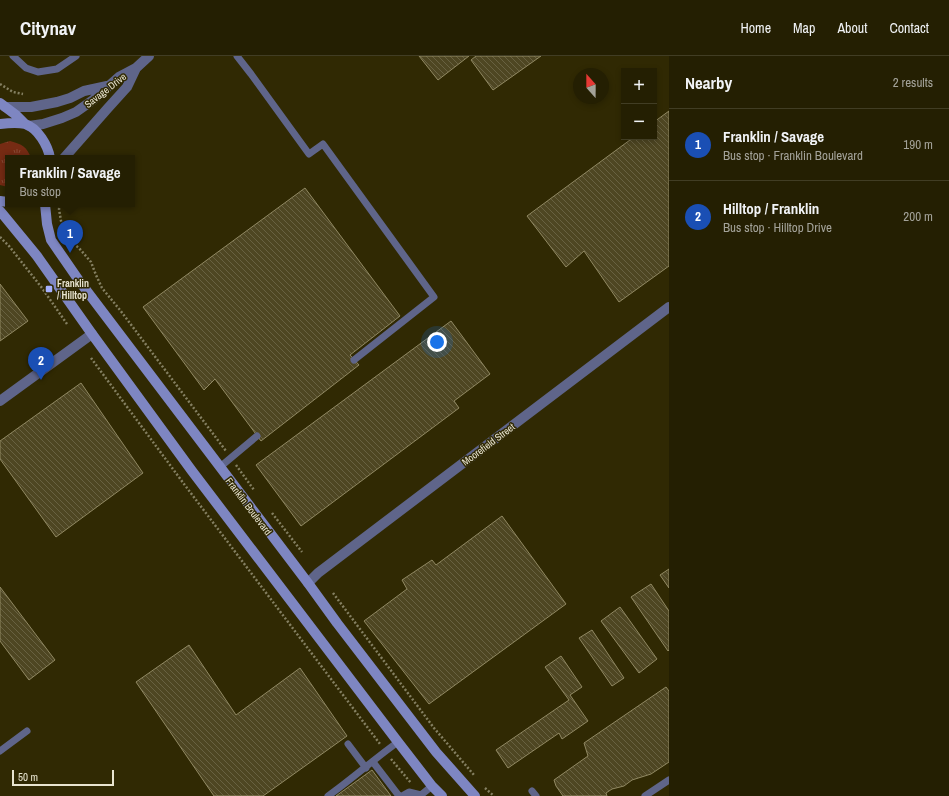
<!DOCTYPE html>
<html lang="en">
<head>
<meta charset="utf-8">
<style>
  body { margin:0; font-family:"Archivo Narrow",sans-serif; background:#302c11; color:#f1f3f6 }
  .controls { position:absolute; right:12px; top:12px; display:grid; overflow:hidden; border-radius:0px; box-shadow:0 2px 6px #0003 }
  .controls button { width:36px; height:36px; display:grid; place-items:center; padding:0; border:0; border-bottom:1px solid #413d24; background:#241f02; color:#f1f3f6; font:20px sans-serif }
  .compass { position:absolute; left:573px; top:12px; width:36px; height:36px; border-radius:50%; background:#241f02; box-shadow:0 2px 6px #0003; rotate:339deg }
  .scale { position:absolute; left:12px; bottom:10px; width:102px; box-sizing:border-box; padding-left:4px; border:2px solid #e8e4d0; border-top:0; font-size:11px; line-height:14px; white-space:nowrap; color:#e8e4d0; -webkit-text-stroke:3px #302903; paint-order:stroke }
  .you { position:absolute; left:437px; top:286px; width:14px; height:14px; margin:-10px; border:3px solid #fff; border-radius:50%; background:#1a73e8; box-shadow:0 0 0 6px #1a73e833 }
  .badge { display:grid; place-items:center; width:26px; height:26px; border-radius:50%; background:#db2777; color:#fff; font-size:13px; font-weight:700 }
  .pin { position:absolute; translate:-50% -33px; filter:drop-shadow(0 1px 2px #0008) }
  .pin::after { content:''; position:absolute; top:21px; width:14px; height:12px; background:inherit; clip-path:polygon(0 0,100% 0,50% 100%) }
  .popup { position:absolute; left:5px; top:99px; width:130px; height:52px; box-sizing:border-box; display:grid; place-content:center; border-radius:0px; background:#241f02; filter:drop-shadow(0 1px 3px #0005); font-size:13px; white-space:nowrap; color:#a3a299 }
  .popup b { font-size:15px; color:#f1f3f6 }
  .popup::after { content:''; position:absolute; left:50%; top:100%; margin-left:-8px; border:8px solid transparent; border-top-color:#241f02 }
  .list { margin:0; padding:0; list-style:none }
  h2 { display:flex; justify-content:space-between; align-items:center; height:52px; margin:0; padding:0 16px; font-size:17px }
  h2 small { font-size:13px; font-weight:400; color:#a3a299 }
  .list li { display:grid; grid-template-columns:26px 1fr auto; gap:12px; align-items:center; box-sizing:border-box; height:72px; padding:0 16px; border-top:1px solid #413d24 }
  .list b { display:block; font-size:15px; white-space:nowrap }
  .list p { margin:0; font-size:13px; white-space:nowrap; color:#a3a299 }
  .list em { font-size:13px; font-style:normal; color:#a3a299 }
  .map { position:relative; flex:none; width:669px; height:740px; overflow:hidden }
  header { display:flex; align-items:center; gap:24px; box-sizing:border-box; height:56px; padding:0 20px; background:#241f02; border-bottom:1px solid #413d24 }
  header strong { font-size:19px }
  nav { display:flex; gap:22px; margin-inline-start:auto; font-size:14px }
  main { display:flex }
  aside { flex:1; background:#241f02 }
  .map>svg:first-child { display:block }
  .grass { fill:url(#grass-tufts) }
  .building { fill:url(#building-back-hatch); stroke:#918963 }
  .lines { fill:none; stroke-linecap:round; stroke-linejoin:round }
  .path { stroke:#858062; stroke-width:2.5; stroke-dasharray:2 2; stroke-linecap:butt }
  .lane { stroke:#5f658a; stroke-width:7 }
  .street { stroke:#5f658a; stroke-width:10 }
  .secondary { stroke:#7e86c2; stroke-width:10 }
  .poi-dot { fill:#a6b1fc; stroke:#302903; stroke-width:1.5 }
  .labels { text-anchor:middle; stroke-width:3; stroke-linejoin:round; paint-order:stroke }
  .street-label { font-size:10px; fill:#e8e4d0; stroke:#302903 }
  .poi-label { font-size:10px; font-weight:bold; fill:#e8e4d0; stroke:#302903; text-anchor:start }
</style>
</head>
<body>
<header>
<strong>Citynav</strong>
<nav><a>Home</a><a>Map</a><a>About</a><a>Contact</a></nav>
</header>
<main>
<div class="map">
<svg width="669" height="740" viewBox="0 0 669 740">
  <defs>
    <pattern id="grass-tufts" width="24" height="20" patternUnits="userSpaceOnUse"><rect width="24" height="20" fill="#762b13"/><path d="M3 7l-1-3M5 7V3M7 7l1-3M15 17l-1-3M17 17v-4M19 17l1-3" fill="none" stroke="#8a4a34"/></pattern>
    <pattern id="building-back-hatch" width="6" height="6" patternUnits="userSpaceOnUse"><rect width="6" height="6" fill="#4e4622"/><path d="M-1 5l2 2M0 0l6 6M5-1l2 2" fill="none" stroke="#686141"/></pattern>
  </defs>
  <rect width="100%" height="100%" fill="#302903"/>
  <path class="grass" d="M10 85C22 88 27 91 31 102H8V131L0 129V88Z"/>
  <path class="building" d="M419 0H469L438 24Z
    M476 0H541L493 34 471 4Z
    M669 55V210L619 246 584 195 566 211 527 160 634 81H654V66Z
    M305 132 400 260 350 299 359 309 261 385 215 323 204 334 143 251Z
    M0 228 28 265 0 285Z
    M451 265 490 318 454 345 459 352 301 470 256 409Z
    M81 327 143 417 56 481 0 403V385Z
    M502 460 566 548 429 648 364 565 407 533 402 524 432 504 436 509Z
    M669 513V532L660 519Z
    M651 528 669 555V594L668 595 631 541Z
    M0 531 55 604 29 624 0 585Z
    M620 551 657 603 639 617 601 565Z
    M592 574 624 622 612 630 579 582Z
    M189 589 236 659 300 612 347 680 263 740H214L136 626Z
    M561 600 582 631 570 639 588 665 562 683 559 677 508 712 496 694 569 644 545 611Z
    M666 631 669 635V706L651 718 632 724 624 730 612 733 606 737 607 740H563L556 730 554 724 588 700 584 687Z
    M372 714 391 740H336Z"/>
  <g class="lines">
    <path class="path" d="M0 28 13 36 23 38
      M60 148 59 153 61 165 67 183 79 192 91 206 96 219 102 232 120 254 226 395
      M0 181 9 190 42 232 67 268
      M91 302 184 428 380 688
      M236 409 254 434
      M272 457 302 496
      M333 537 434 672 474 719
      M391 703 411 727
      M485 732 494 740"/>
    <path class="lane" d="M13 0 26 12 38 16 57 13 76 0
      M237 0 251 18 309 98 323 88 434 241 354 304
      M220 411 257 380
      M348 688 366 712
      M0 695 27 675
      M373 706 399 740
      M532 735 536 740
      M328 740C352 723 374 703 398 686
      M402 740 409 736 421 739 432 730
      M645 740 669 724"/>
    <path class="street" d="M5 51H31L57 46 70 42 84 35 107 30
      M29 70 43 68 62 62 76 56 93 44 119 21 136 12 149 0
      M64 102 108 52 127 31 136 12
      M0 345 92 278
      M308 527 318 517 669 251"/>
    <path class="secondary" d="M0 47 16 59 25 68
      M0 68C8 67 17 66 25 68 38 72 48 90 50 102
      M0 145 8 146
      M45 148 47 168 51 184 80 226 308 527 337 567 436 696 475 740
      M0 155 37 200 92 278 192 415 398 686 432 730 442 740"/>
  </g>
  <rect class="poi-dot" x="45" y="229" width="8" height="8" rx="2"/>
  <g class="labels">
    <g class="street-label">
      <text transform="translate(105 34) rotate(-38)" y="4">Savage Drive</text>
      <text transform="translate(488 388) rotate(-37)" y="4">Moorefield Street</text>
      <text transform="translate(249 450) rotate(53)" y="4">Franklin Boulevard</text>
    </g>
    <g class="poi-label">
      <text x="57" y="231">Franklin<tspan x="57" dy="12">/ Hilltop</tspan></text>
    </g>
  </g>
</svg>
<div class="controls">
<button>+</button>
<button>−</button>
</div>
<svg class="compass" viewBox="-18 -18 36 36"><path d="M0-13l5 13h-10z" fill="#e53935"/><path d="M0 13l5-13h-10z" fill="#a3a299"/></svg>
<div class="scale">50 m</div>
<div class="you"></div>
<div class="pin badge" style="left:70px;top:197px;background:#1a4fb4">1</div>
<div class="popup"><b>Franklin / Savage</b>Bus stop</div>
<div class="pin badge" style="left:41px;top:324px;background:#1a4fb4">2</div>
</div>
<aside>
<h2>Nearby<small>2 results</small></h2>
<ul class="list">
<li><span class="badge" style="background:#1a4fb4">1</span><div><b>Franklin / Savage</b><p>Bus stop · Franklin Boulevard</p></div><em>190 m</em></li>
<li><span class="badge" style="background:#1a4fb4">2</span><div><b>Hilltop / Franklin</b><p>Bus stop · Hilltop Drive</p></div><em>200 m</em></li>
</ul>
</aside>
</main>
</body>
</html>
